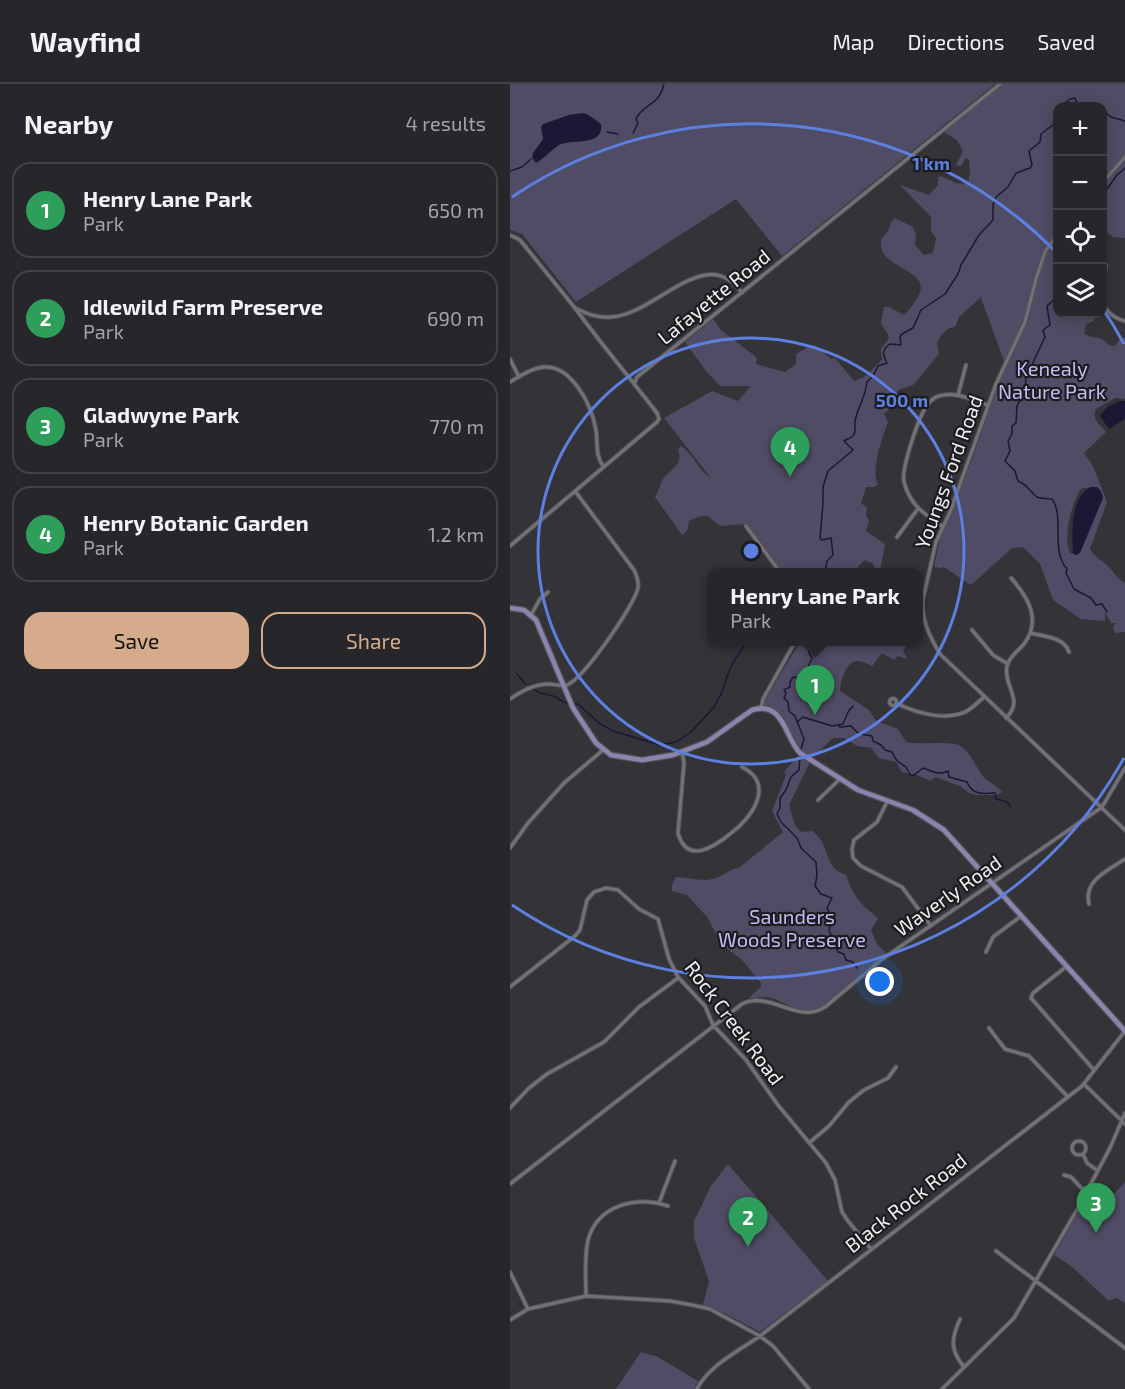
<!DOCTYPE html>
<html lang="en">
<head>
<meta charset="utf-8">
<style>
  body { margin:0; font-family:"Exo 2",sans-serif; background:#2f2e32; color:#f1f3f6 }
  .controls { position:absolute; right:18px; top:18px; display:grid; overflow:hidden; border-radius:12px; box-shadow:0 3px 15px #0003 }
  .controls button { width:54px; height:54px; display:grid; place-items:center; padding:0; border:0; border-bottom:2px solid #434347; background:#27262a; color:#f1f3f6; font:30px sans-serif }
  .you { position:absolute; left:370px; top:898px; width:21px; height:21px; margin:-15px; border:4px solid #fff; border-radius:50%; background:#1a73e8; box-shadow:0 0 0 9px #1a73e833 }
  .badge { display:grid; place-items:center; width:39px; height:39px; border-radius:50%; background:#d6ab8b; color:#fff; font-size:20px; font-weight:700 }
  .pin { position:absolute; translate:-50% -50px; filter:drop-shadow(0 2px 3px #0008) }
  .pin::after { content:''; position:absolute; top:32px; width:21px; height:18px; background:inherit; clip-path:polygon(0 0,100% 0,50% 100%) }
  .popup { position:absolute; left:197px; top:484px; width:216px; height:78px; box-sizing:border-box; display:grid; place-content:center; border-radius:12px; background:#27262a; filter:drop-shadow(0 2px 4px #0005); font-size:20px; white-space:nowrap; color:#a4a5a8 }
  .popup b { font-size:22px; color:#f1f3f6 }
  .popup::after { content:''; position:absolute; left:50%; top:100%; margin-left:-12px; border:12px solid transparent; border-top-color:#27262a }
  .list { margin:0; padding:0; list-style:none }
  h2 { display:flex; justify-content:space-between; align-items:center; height:78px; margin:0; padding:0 24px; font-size:26px }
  h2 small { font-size:20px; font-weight:400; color:#a4a5a8 }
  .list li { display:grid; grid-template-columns:39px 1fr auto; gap:18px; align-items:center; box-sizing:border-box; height:96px; margin:0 12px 12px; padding:0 12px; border:2px solid #434347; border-radius:18px }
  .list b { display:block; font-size:22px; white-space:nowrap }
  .list p { margin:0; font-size:20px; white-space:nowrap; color:#a4a5a8 }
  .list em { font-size:20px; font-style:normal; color:#a4a5a8 }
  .actions { display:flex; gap:12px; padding:18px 24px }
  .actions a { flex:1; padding:14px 0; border:2px solid #d6ab8b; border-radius:18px; text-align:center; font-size:21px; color:#d6ab8b }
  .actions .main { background:#d6ab8b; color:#111 }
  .icon { flex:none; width:33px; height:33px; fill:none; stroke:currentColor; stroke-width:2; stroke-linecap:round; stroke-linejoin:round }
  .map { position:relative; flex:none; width:615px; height:1305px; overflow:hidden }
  header { display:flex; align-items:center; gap:36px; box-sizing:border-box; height:84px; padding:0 30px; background:#27262a; border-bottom:2px solid #434347 }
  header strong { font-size:28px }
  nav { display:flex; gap:33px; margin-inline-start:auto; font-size:21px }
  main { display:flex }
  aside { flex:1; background:#27262a }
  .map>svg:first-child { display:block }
  .green { fill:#514c65; fill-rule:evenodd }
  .water { fill:#1d1634 }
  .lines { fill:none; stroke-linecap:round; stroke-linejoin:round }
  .stream { stroke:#1d1634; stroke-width:1.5 }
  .minor-casing { stroke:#535256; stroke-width:5 }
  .major-casing { stroke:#535256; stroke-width:7 }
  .minor { stroke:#727176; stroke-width:3 }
  .major { stroke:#8c84ae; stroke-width:4.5 }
  .ring { fill:none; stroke:#5c7fe0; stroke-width:3 }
  .labels { text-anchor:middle; stroke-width:4.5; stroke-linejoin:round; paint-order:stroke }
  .street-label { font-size:20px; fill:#f0f0f3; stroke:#1c1b1e }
  .park-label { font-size:20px; fill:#c4b9f7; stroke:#1c1b1e }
  .centre { fill:#5c7fe0; stroke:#1c1b1e; stroke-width:3 }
  .ring-label { font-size:18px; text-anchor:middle; font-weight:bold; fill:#5c7fe0; stroke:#1c1b1e; stroke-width:4.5; stroke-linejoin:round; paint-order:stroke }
</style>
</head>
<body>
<header>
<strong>Wayfind</strong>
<nav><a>Map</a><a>Directions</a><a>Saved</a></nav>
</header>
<main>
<aside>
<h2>Nearby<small>4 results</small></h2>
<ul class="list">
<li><span class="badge" style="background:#2e9e5b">1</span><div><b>Henry Lane Park</b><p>Park</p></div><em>650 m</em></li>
<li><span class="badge" style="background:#2e9e5b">2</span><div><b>Idlewild Farm Preserve</b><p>Park</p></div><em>690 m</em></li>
<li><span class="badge" style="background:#2e9e5b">3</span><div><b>Gladwyne Park</b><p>Park</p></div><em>770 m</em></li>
<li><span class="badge" style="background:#2e9e5b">4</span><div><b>Henry Botanic Garden</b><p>Park</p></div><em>1.2 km</em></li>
</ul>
<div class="actions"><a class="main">Save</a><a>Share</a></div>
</aside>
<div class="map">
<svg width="615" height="1305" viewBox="0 0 615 1305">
  <rect width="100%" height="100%" fill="#343338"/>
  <path class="green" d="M0 0H485L272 172 226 115 66 218 12 150 0 146Z
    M492 0H615V154L603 153 597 148 593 150 592 22H548V230H568L570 233H584L585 236 576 241 574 249C580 255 586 252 592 255 598 259 597 262 605 262L609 256 615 253V315L605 314 586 325C581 336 591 341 596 348L574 369 583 382 597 418 580 465C585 474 591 475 598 482 604 488 606 494 615 499V548L605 549 603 543 606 539H601L595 528V537L571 535 543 516 530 480 513 463 502 464 461 501 434 483 431 484 424 483 431 450 460 381 490 294 499 277H494L471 214 472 212 449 233 445 243C435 244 431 251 427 259L429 270 403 301 388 306 382 323 374 330 378 338C373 352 360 386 368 400L364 403H356L351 419 357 424 356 432 359 436 356 447 375 460 370 487 366 486 363 480 355 476 349 481 347 488H273L236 440 210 442C196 430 197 429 179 437L177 447 172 451 145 413C149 407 150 400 153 395 160 385 174 381 168 366L171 362C184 370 188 387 201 394L154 334 202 307 228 317 241 302H210L196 287 175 258 203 235 212 247 245 272 247 275 246 280 275 288 286 280V270L301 261 307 263 321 275 325 274 344 297C357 294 363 284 372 276L371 265C383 250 379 254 371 239L374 223H379L394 231C399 226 402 222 406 216 427 185 372 187 371 161 370 153 376 152 379 145 380 143 380 139 382 137L385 134 403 143 406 150 405 161 414 171 423 169 426 154 421 147V133L390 101 419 111 428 101V94L430 92 446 99 458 100 460 87 459 76 456 74 451 82 446 81 453 67 447 56 435 49V47ZM581 403 566 471 560 469C553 452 561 420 571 405Z
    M290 558H401L393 566 397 575 388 572 384 576 372 569 362 582C358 580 352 577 347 577 336 577 330 599 330 607L359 626 366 637 388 645 396 658C411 662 442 655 452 663 461 670 465 681 471 690 476 698 487 700 492 708L487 711H467L459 709 450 702 425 693 421 697 407 691 392 688 386 678 369 674 361 664 347 662 334 654H323L302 674 279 721 285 741 291 748 303 747C306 751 310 754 312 758 320 773 317 784 336 791 340 804 347 816 357 825 361 829 365 830 368 835L361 846 367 860 376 869 318 919C289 938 282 918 257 913 251 912 244 915 239 914L251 903V899L232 876 211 860 198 834 177 811 162 807V801L166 793C178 793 191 798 202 795 212 793 220 785 230 783L273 748 262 727 276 691 274 688 292 667C276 650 281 632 252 621Z
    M218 1080 318 1197 250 1248 214 1229 193 1221 199 1197 184 1154V1137L201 1102Z
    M615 1098V1219L606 1214 599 1217 561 1182 544 1171 573 1120 587 1127Z
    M131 1268 148 1273 188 1297 184 1305H106Z"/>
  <path class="water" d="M72 29 77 30 91 40C94 64 61 54 49 61 41 66 35 74 26 79L22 74 23 69 33 55 31 43 33 40 59 31Z
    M611 317H615V335L599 345 590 332 598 322Z
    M581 403H587L591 407 593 414 570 469 566 471 563 469C562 449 560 413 581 403Z"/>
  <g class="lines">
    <path class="stream" d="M552 22 560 15 565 14 568 22
      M592 26 601 33 615 37
      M97 48 108 50
      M123 49 128 39 126 35C134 18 148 24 154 0
      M0 87 12 83 21 75
      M592 112 607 91 615 84
      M548 177 545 180 548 188
      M548 212 537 222 540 241 533 246 535 253 520 285V291L516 293 515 308 507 322 506 339 502 342V350L498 357 500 367 495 377 505 387 508 397C517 400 520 408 527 413 531 415 537 414 542 415 555 432 540 466 557 485L556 489 564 505 581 514 586 521 592 520 597 528
      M315 488 317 477 323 471 321 454 312 456 310 454 313 419V403L318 387 343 366 334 357C337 355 341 354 343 352 347 348 344 341 345 337 348 323 356 311 357 298L363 292 368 282 377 279C373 271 371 266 380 260L391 261 390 253 392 250 403 244 411 226 435 210 448 190 451 181 469 151 483 136V121L486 113 498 103 506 89 520 84 522 81 519 67 530 58 531 50 548 37
      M7 590 16 600
      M24 605C31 611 35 610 43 612 49 614 51 618 57 619
      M64 620H68L89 639 103 647 150 661 166 658 181 648 204 623 211 610 221 582 236 558
      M287 638 293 633 322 642 328 641 330 643 341 642 349 650 362 652 363 657 371 661 375 666 382 668C386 677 388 678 396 683L401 692 404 691 413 684C423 687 427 692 438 687L439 693 457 698C462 711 473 710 485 709L486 715 497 718 501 723
      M328 641 333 640 338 628 343 622
      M291 665 294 655 285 632 279 627 278 618 274 614 276 609 274 606 280 603V598L283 593 291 594 297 586 302 574 299 569 298 558
      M290 673 289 686 281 693 276 706 270 714V724L267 730 271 738 287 754 291 764 306 778 307 792 305 802 311 810 322 814 317 824 319 829 323 831 319 846 328 868 334 870 336 876 343 878 347 884"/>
    <g class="minor-casing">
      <path id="minor" d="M592 99 615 73
        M548 149 535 168 526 195 515 238 486 300 440 428 426 458 413 515C411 536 420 553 430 570L615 746
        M0 151 10 156 65 224C77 230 87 234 101 233 146 231 196 157 232 209
        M592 212 596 182
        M592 215C595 228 603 234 615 237
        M0 275 9 293
        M0 298C10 292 22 284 34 283 62 281 82 322 86 346 88 359 85 371 93 382
        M125 298 127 293 490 0
        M448 311 456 281
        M236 442 270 488
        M432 442C414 430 400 421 394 398 391 385 409 331 418 320 420 317 425 313 429 312 446 307 462 316 478 321
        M387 453 407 426
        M0 462 147 338 149 335 147 329C120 294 92 261 65 224
        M21 531 30 515 38 508
        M462 546 483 571 498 580
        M520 549C533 552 554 553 559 568
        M379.5 618a3.5 3.5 0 1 1 7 0a3.5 3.5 0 1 1-7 0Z
        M0 615C12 607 24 600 39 600 45 600 52 603 57 601 74 594 124 522 128 504 129 497 127 492 124 486L65 407
        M386 619C406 629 434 637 455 628 462 625 468 618 474 613
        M251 624 253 615 285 558
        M496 634C515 616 493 603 497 582 499 573 508 567 514 560 532 536 518 513 501 494
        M172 668 174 679 168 749C177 781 204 763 220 750 242 734 266 700 232 683
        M308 716 331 694
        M377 718 367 738 344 756 342 765 343 774 351 782 392 803 421 842
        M0 764 18 739 54 699 93 666
        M579 820C573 796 599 786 615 775
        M476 868 483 853 511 832
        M557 882 523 909 521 914 584 986
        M0 903 65 852 70 846 77 816 84 808 96 804 108 806 129 825 148 835 159 875 168 893 195 922 203 941 236 976 268 1021 316 1079 325 1096 332 1128 338 1137 361 1165
        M479 944 495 965 519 972 558 1013
        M574 1000 615 1040
        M0 1024 19 1004 37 990 94 958 129 923 168 894
        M562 1064a7 7 0 1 1 14 0a7 7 0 1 1-14 0Z
        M299 1059 319 1042 339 1018 354 1006 378 994 386 983
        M573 1070 577 1079 588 1087
        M554 1091 561 1093 576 1109
        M0 1100 232 920C261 906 287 941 315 923L371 876 592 723 615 684
        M149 1119 165 1077
        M486 1167 615 1264
        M0 1188 18 1225
        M76 1212C76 1195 74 1174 78 1156 88 1120 127 1112 158 1122
        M450 1235C441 1255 440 1266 454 1283
        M0 1236 18 1225 76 1212 160 1217 182 1221 200 1225 250 1252 263 1262 299 1305
        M187 1305C199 1281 229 1267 250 1252L572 1002 615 947
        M432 1305 504 1234 568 1124 600 1064 615 1029"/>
    </g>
    <g class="major-casing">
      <path id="major" d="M0 524 14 526 26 536 63 624 86 659 101 671 132 676 163 671 197 658 242 626C274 616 275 654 290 669L348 706 403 726 434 746 615 947"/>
    </g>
    <use href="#minor" class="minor"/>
    <use href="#major" class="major"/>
  </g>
  <g class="ring">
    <circle cx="241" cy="467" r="213"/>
    <path d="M614 674A427 427 0 0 1 2 821M2 113A427 427 0 0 1 546 168M593 225A427 427 0 0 1 614 260"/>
  </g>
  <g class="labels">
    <g class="street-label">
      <text transform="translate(204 213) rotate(-39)" y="7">Lafayette Road</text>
      <text transform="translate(439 388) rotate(-70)" y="7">Youngs Ford Road</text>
      <text transform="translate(438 812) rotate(-35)" y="7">Waverly Road</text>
      <text transform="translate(224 939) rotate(53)" y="7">Rock Creek Road</text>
      <text transform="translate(396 1119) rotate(-38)" y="7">Black Rock Road</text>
    </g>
    <g class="park-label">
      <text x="542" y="292">Kenealy<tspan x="542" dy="23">Nature Park</tspan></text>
      <text x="282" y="840">Saunders<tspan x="282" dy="23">Woods Preserve</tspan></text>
    </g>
  </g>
  <circle cx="241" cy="467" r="9" class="centre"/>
  <g class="ring-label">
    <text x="421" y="86">1 km</text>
    <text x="392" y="323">500 m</text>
  </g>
</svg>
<div class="controls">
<button>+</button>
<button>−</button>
<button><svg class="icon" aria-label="locate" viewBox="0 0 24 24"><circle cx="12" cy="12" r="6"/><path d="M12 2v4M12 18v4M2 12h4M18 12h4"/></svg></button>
<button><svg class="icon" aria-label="layers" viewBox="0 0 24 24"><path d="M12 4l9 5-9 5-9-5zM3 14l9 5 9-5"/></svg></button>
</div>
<div class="you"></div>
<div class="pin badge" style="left:305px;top:631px;background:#2e9e5b">1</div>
<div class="popup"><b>Henry Lane Park</b>Park</div>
<div class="pin badge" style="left:238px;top:1163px;background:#2e9e5b">2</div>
<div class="pin badge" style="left:586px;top:1149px;background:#2e9e5b">3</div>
<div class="pin badge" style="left:280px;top:393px;background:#2e9e5b">4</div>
</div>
</main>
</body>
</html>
